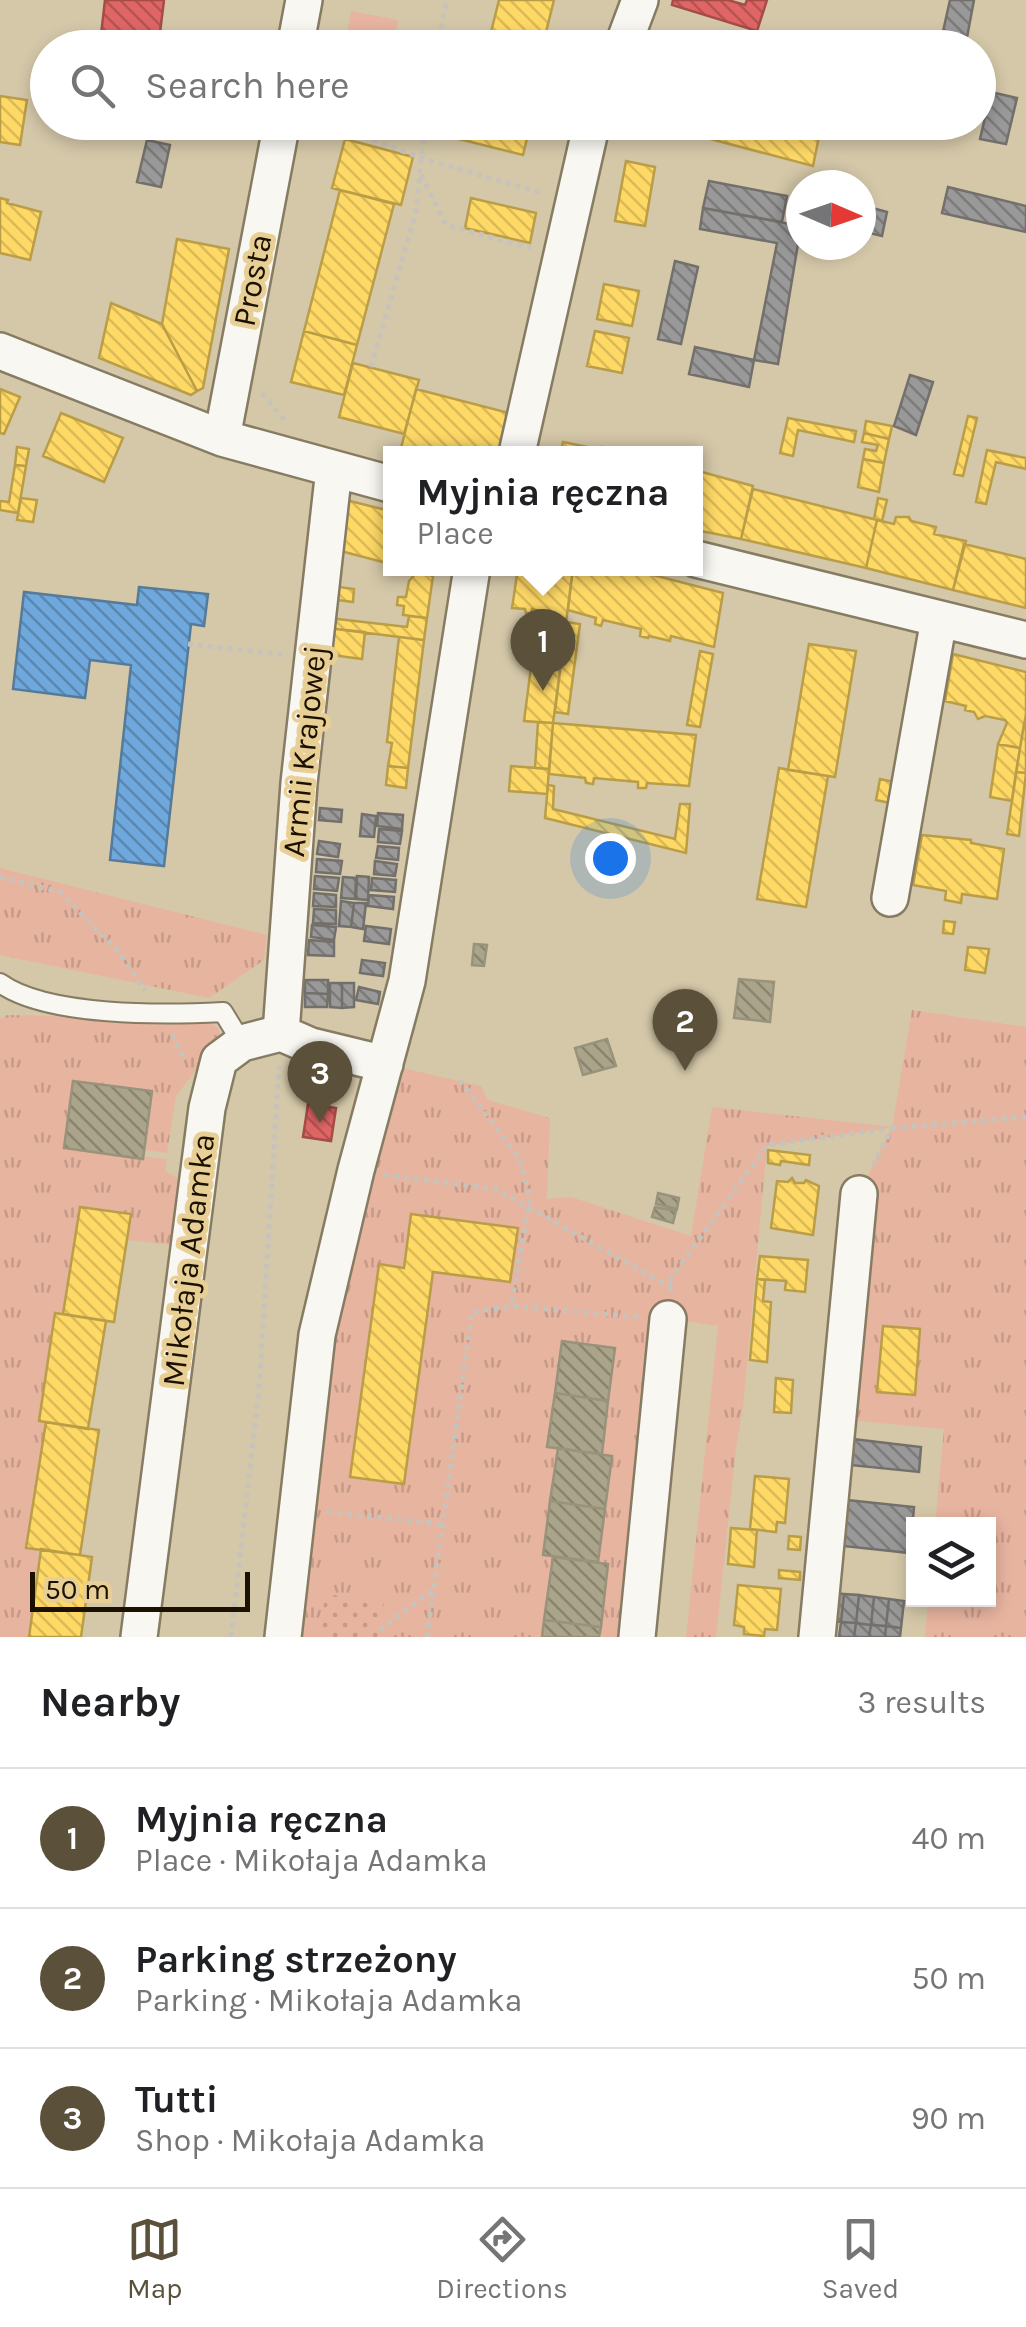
<!DOCTYPE html>
<html lang="en">
<head>
<meta charset="utf-8">
<style>
  body { margin:0; font-family:Karla,sans-serif; background:#f6f6f6; color:#202124 }
  .controls { position:absolute; right:30px; bottom:30px; display:grid; overflow:hidden; border-radius:0px; box-shadow:0 5px 15px #0003 }
  .controls button { width:90px; height:90px; display:grid; place-items:center; padding:0; border:0; border-bottom:2px solid #e0e0e0; background:#fff; color:#202124; font:50px sans-serif }
  .compass { position:absolute; left:786px; top:170px; width:90px; height:90px; border-radius:50%; background:#fff; box-shadow:0 5px 15px #0003; rotate:92deg }
  .scale { position:absolute; left:30px; bottom:25px; width:220px; box-sizing:border-box; padding-left:10px; border:5px solid #1a1100; border-top:0; font-size:28px; line-height:35px; white-space:nowrap; color:#1a1100; -webkit-text-stroke:8px #e8cf96; paint-order:stroke }
  .you { position:absolute; left:610px; top:858px; width:35px; height:35px; margin:-25px; border:8px solid #fff; border-radius:50%; background:#1a73e8; box-shadow:0 0 0 15px #1a73e833 }
  .badge { display:grid; place-items:center; width:65px; height:65px; border-radius:50%; background:#5b513b; color:#fff; font-size:32px; font-weight:700 }
  .pin { position:absolute; translate:-50% -82px; filter:drop-shadow(0 2px 5px #0008) }
  .pin::after { content:''; position:absolute; top:52px; width:35px; height:30px; background:inherit; clip-path:polygon(0 0,100% 0,50% 100%) }
  .popup { position:absolute; left:383px; top:446px; width:320px; height:130px; box-sizing:border-box; display:grid; place-content:center; border-radius:0px; background:#fff; filter:drop-shadow(0 2px 8px #0005); font-size:32px; white-space:nowrap; color:#757577 }
  .popup b { font-size:38px; color:#202124 }
  .popup::after { content:''; position:absolute; left:50%; top:100%; margin-left:-20px; border:20px solid transparent; border-top-color:#fff }
  .list { margin:0; padding:0; list-style:none }
  h2 { display:flex; justify-content:space-between; align-items:center; height:130px; margin:0; padding:0 40px; font-size:42px }
  h2 small { font-size:32px; font-weight:400; color:#757577 }
  .list li { display:grid; grid-template-columns:65px 1fr auto; gap:30px; align-items:center; box-sizing:border-box; height:140px; padding:0 40px; border-top:2px solid #e0e0e0 }
  .list b { display:block; font-size:38px; white-space:nowrap }
  .list p { margin:0; font-size:32px; white-space:nowrap; color:#757577 }
  .list em { font-size:32px; font-style:normal; color:#757577 }
  .icon { flex:none; width:55px; height:55px; fill:none; stroke:currentColor; stroke-width:2; stroke-linecap:round; stroke-linejoin:round }
  .map { position:relative; flex:none; width:1026px; height:1637px; overflow:hidden }
  .search { position:absolute; background:#fff; box-shadow:0 5px 15px #0003; left:30px; right:30px; top:30px; height:110px; display:flex; align-items:center; gap:25px; box-sizing:border-box; padding:0 35px; border-radius:55px; color:#757577; font-size:38px }
  .sheet { height:550px; background:#fff }
  nav { display:flex; justify-content:space-around; align-items:center; box-sizing:border-box; height:140px; border-top:2px solid #e0e0e0; background:#fff; font-size:28px; color:#757577 }
  nav a { display:grid; justify-items:center; gap:5px }
  nav .on { color:#5b513b }
  .map>svg:first-child { display:block }
  .grass { fill:url(#grass-tufts) }
  .park { fill:url(#park-dots) }
  .pitch { fill:#e7b4a0 }
  .homes { fill:url(#homes-back-hatch); stroke:#ba9d47; stroke-width:2.5 }
  .shops { fill:url(#shops-back-hatch); stroke:#a54c47; stroke-width:2.5 }
  .schools { fill:url(#schools-back-hatch); stroke:#567b9a; stroke-width:2.5 }
  .industry { fill:url(#industry-back-hatch); stroke:#73706b; stroke-width:2.5 }
  .building { fill:url(#building-back-hatch); stroke:#98937a; stroke-width:2.5 }
  .lines { fill:none; stroke-linecap:round; stroke-linejoin:round }
  .lane-casing { stroke:#867c63; stroke-width:22 }
  .street-casing { stroke:#867c63; stroke-width:40 }
  .path { stroke:#c7c3ba; stroke-width:5; stroke-dasharray:5 5; stroke-linecap:butt }
  .lane { stroke:#f9f7f2; stroke-width:18 }
  .street { stroke:#f9f7f2; stroke-width:35 }
  .labels { text-anchor:middle; stroke-width:10; stroke-linejoin:round; paint-order:stroke }
  .street-label { font-size:32px; fill:#1a1100; stroke:#e8cf96 }
</style>
</head>
<body>
<div class="map">
<svg width="1026" height="1637" viewBox="0 0 1026 1637">
  <defs>
    <pattern id="grass-tufts" width="24" height="20" patternUnits="userSpaceOnUse" patternTransform="scale(2.5)"><rect width="24" height="20" fill="#e7b4a0"/><path d="M3 7l-1-3M5 7V3M7 7l1-3M15 17l-1-3M17 17v-4M19 17l1-3" fill="none" stroke="#c69a88"/></pattern>
    <pattern id="park-dots" width="8" height="8" patternUnits="userSpaceOnUse" patternTransform="scale(2.5)"><rect width="8" height="8" fill="#e7b4a0"/><path d="M2 2h.1M6 6h.1" fill="none" stroke="#c69a88" stroke-width="1.8" stroke-linecap="round"/></pattern>
    <pattern id="homes-back-hatch" width="6" height="6" patternUnits="userSpaceOnUse" patternTransform="scale(2.5)"><rect width="6" height="6" fill="#ffd966"/><path d="M-1 5l2 2M0 0l6 6M5-1l2 2" fill="none" stroke="#dab957"/></pattern>
    <pattern id="shops-back-hatch" width="6" height="6" patternUnits="userSpaceOnUse" patternTransform="scale(2.5)"><rect width="6" height="6" fill="#e06666"/><path d="M-1 5l2 2M0 0l6 6M5-1l2 2" fill="none" stroke="#b55352"/></pattern>
    <pattern id="schools-back-hatch" width="6" height="6" patternUnits="userSpaceOnUse" patternTransform="scale(2.5)"><rect width="6" height="6" fill="#6fa8dc"/><path d="M-1 5l2 2M0 0l6 6M5-1l2 2" fill="none" stroke="#5a87b0"/></pattern>
    <pattern id="industry-back-hatch" width="6" height="6" patternUnits="userSpaceOnUse" patternTransform="scale(2.5)"><rect width="6" height="6" fill="#999"/><path d="M-1 5l2 2M0 0l6 6M5-1l2 2" fill="none" stroke="#7c7b7a"/></pattern>
    <pattern id="building-back-hatch" width="6" height="6" patternUnits="userSpaceOnUse" patternTransform="scale(2.5)"><rect width="6" height="6" fill="#aaa48b"/><path d="M-1 5l2 2M0 0l6 6M5-1l2 2" fill="none" stroke="#8a846f"/></pattern>
  </defs>
  <rect width="100%" height="100%" fill="#d5c8a9"/>
  <path class="grass" d="M0 868 267 935 264 960 209 998 0 955Z
    M912 1010 1026 1027V1637H925L928 1600H988V1524H935L944 1429 837 1419 859 1194 891 1128 767 1146 743 1407 736 1448 716 1637H686L718 1326 669 1319 637 1637H283L317 1335 385 1064 481 1086 488 1100 550 1118 547 1199 571 1197 691 1236 712 1107 892 1127Z
    M7 1015 61 1016 124 1023H211L218 1028 221 1038 176 1096 167 1153 144 1150 152 1091 73 1081 65 1148 167 1159 165 1171 180 1180 171 1245 127 1240 131 1214 80 1207 63 1314 56 1313C46 1421 44 1529 29 1637H0V1019Z"/>
  <path class="park" d="M325 1594 384 1602 379 1637H320Z"/>
  <path class="pitch" d="M351 11 398 20 393 47H345Z"/>
  <path class="homes" d="M499 0H554L542 48H487Z
    M0 96 27 100 20 145 0 142Z
    M459 122H531L523 155 455 138Z
    M646 122H822L813 166Z
    M345 139 413 157 401 205 332 188Z
    M626 161 655 167 645 226 615 221Z
    M340 190 394 204 357 345 304 331Z
    M0 198 8 200 7 203 41 212 30 260 0 253Z
    M471 198 536 213 530 243 465 228Z
    M177 239 229 249 203 388 197 391 162 324Z
    M604 284 639 291 632 326 597 319Z
    M111 303 162 324 197 391 191 395 99 358Z
    M304 331 357 345 344 395 291 382Z
    M595 331 629 338 622 373 587 366Z
    M353 363 419 380 404 434 339 417Z
    M0 389 20 397 4 434 0 433Z
    M416 389 509 413 499 453H421L401 448Z
    M61 413 123 438 104 482 43 456Z
    M968 416 977 418 963 476 954 474Z
    M788 418 856 431 854 442 798 430 793 456 780 453Z
    M866 421 892 426 889 439 864 433Z
    M864 433 889 439 884 463 863 459 865 449 876 451 878 445 862 442Z
    M563 442 602 450V447L612 449V453H616H560Z
    M17 447 29 449 26 466 15 465Z
    M987 450 1026 458V469L996 462 986 504 976 502Z
    M863 459 884 463 879 492 858 487Z
    M15 465 26 466 18 513 0 510V501L9 502Z
    M702 472 753 486 741 539 696 530V473Z
    M753 489 877 520 866 568 741 539Z
    M21 498 37 500 33 522 17 520Z
    M878 498 887 500 882 521 874 519Z
    M346 500 390 511V564L337 550Z
    M896 517H909L911 521 936 527 934 534 966 541 953 590 866 568 877 520 894 524Z
    M964 544 1026 559V608L953 590Z
    M409 568H434L433 576 417 572Z
    M518 568H573L560 670 531 667 534 640 540 641 543 622 548 619 545 612 532 609 531 613H526L525 609 512 608Z
    M573 568H626L723 593 714 647 671 636 670 641 649 636 648 638 640 636 641 629 603 620 601 626 595 624 596 618 568 610Z
    M417 572 433 576 427 618 403 615 404 606 397 605 398 597H406L409 581Z
    M332 586 354 589 353 602 330 599Z
    M409 616 427 618 424 640 327 628 328 618 407 627Z
    M566 622 580 624 568 714 555 712Z
    M327 628 365 632 362 659 324 654Z
    M399 637 424 640 408 768 388 766 392 743 387 742Z
    M809 644 856 651 835 777 788 770Z
    M700 651 713 654 700 727 687 725Z
    M953 654 1026 672V714L1020 748 998 744 1007 723 1005 720 985 716 978 719 974 712 965 710 966 706 945 701Z
    M531 667 560 670 553 723 524 721Z
    M538 722 553 723 549 769 535 768Z
    M553 723 696 735 689 786 647 783 646 788H638V782L594 778 593 784 586 783 585 778 549 774Z
    M1024 724H1026V773L1016 772Z
    M998 744 1020 748 1012 801 990 797Z
    M388 766 408 768 406 788 386 785Z
    M511 766 549 769 547 794 509 791Z
    M779 768 828 776 806 907 757 899Z
    M1016 772 1026 773 1019 836 1007 834Z
    M880 779 903 784 899 805 876 800Z
    M548 785 554 786 553 809 675 839 680 804H690L686 853 545 818Z
    M922 835 971 840V843L1004 849 997 899 962 894 961 903 945 900 946 891 913 885Z
    M944 921 955 922 953 934 943 933Z
    M968 947 989 949 985 973 965 970Z
    M768 1150 810 1155 809 1165 781 1161 780 1165 768 1163Z
    M792 1178 795 1183H804L806 1180 819 1186 813 1235 771 1228 777 1181 788 1182Z
    M80 1207 131 1214 114 1322 63 1314Z
    M411 1214 518 1228 510 1282 433 1272 404 1484 350 1477 379 1264 404 1268Z
    M760 1256 808 1260 805 1292 785 1290 786 1281 757 1279Z
    M757 1279 765 1280 763 1301 771 1302 767 1362 750 1360Z
    M55 1313 106 1321 88 1429 39 1421Z
    M883 1326 920 1329 915 1395 877 1392Z
    M776 1378 793 1380 791 1413 774 1412Z
    M46 1422 99 1430 80 1555 26 1548Z
    M755 1476 789 1479 785 1523 777 1522 776 1532 750 1529Z
    M731 1528 757 1530 754 1567 728 1564Z
    M789 1536 801 1537 800 1550 788 1549Z
    M41 1549 92 1557 81 1637H29Z
    M779 1570 800 1572V1580L779 1578Z
    M738 1585 781 1589 777 1630 765 1629 764 1636 744 1634V1627L734 1625Z"/>
  <path class="shops" d="M105 0H164L159 41 101 35Z
    M673 0H728L745 5 747 0H767L757 31 672 5Z
    M308 1104 336 1108 331 1141 303 1137Z"/>
  <path class="schools" d="M139 587 208 594 204 626 191 624 164 866 110 860 131 665 90 660 85 698 13 689 24 592 137 605Z"/>
  <path class="industry" d="M950 0H974L965 48 940 45Z
    M991 92 1017 98 1006 144 980 139Z
    M147 140 170 145 161 187 137 182Z
    M709 181 787 196 782 222 703 208Z
    M948 187 1026 206V232L942 213Z
    M861 205 887 212 882 236 861 231Z
    M703 208 801 226 778 364 754 360 777 243 700 229Z
    M675 261 698 267 681 344 658 339Z
    M695 347 754 360 749 387 689 374Z
    M910 375 933 382 916 435 894 426Z
    M320 808 342 810 341 822 319 820Z
    M378 813 403 815 402 829 377 826Z
    M362 814 376 816 374 837 360 836Z
    M379 829 402 831 400 844 378 842Z
    M319 841 340 844 338 857 317 854Z
    M378 846 399 848 398 860 376 858Z
    M317 859 342 861 340 874 316 872Z
    M375 861 397 864 395 876 374 874Z
    M315 876 339 878 337 891 314 889Z
    M357 876 369 877 368 900 356 899Z
    M343 877 356 878 355 899 341 898Z
    M372 878 396 880 395 892 371 890Z
    M314 893 336 895V907L313 906Z
    M369 895 394 897 393 909 368 906Z
    M341 901 354 903 351 927 339 926Z
    M354 903H366L363 929 351 927Z
    M314 909 336 910V924L313 923Z
    M312 925 336 927 334 940 311 937Z
    M366 926 391 929 389 944 364 941Z
    M309 940 334 942V956L308 955Z
    M362 960 385 963 383 976 360 973Z
    M305 980H328V994L305 993Z
    M330 983H342V1008L330 1007Z
    M342 983H354V1007L342 1008Z
    M359 987 380 992 378 1004 356 1000Z
    M305 993 328 994 327 1007H305Z
    M853 1439 921 1447 919 1472 850 1465Z
    M847 1500 914 1507 910 1553 843 1546Z
    M829 1592 844 1594 841 1622 826 1619Z
    M844 1594 859 1595 856 1623 841 1622Z
    M859 1595 874 1597 871 1625 856 1623Z
    M874 1597 889 1599 886 1626 871 1625Z
    M889 1599 904 1601 901 1628 886 1626Z
    M841 1622 856 1623 854 1637H839Z
    M856 1623 871 1625 869 1637H854Z
    M871 1625 886 1626 885 1637H869Z
    M886 1626 901 1628 900 1637H885Z"/>
  <path class="building" d="M474 944 487 945 484 966 472 965Z
    M739 979 774 982 770 1022 734 1018Z
    M607 1039 616 1066 583 1075 575 1048Z
    M73 1081 152 1091 143 1159 64 1148Z
    M658 1193 679 1198 677 1209 656 1204Z
    M655 1207 676 1211 673 1223 652 1217Z
    M562 1341 615 1348 608 1401 555 1393Z
    M555 1393 608 1401 602 1454 547 1447Z
    M558 1448 612 1456 605 1509 550 1501Z
    M550 1501 605 1509 598 1562 543 1555Z
    M553 1557 608 1564 601 1627 544 1620Z
    M544 1620 601 1627 599 1637H542Z"/>
  <g class="lines">
    <g class="lane-casing">
      <path id="lane" d="M0 983C47 1017 165 1015 223 1012L242 1043"/>
    </g>
    <g class="street-casing">
      <path id="street" d="M295 48 304 0
        M622 48 640 0
        M0 351 222 438 390 484
        M222 438 282 122
        M517 453 592 122
        M696 559 1026 640
        M890 898 939 619
        M281 1033 299 783 334 469
        M139 1637 207 1108 219 1060 242 1043 281 1033 311 1046 385 1064
        M283 1637 317 1335 356 1170 407 981 472 568
        M637 1637 668 1319
        M817 1637 859 1194"/>
    </g>
    <path class="path" d="M437 48 447 0
      M326 122 421 158 542 193
      M421 175 446 225 531 248
      M371 367 416 212 425 122
      M262 393 287 423
      M188 644 285 655
      M0 877 60 892 118 951 145 991
      M172 1034 184 1060
      M460 1080 520 1160 530 1198 511 1306
      M892 1128 1026 1117
      M384 1175 496 1189 661 1282 671 1283
      M670 1291 672 1277 767 1145 892 1128 871 1169
      M327 1512 444 1524
      M380 1630 433 1589
      M231 1637 259 1389 279 1066
      M427 1637 472 1312 511 1306 640 1317"/>
    <use href="#lane" class="lane"/>
    <use href="#street" class="street"/>
  </g>
  <g class="labels">
    <g class="street-label">
      <text transform="translate(252 280) rotate(-79)" y="11">Prosta</text>
      <text transform="translate(304 751) rotate(-84)" y="11">Armii Krajowej</text>
      <text transform="translate(188 1260) rotate(-83)" y="11">Mikołaja Adamka</text>
    </g>
  </g>
</svg>
<div class="controls">
<button><svg class="icon" aria-label="layers" viewBox="0 0 24 24"><path d="M12 4l9 5-9 5-9-5zM3 14l9 5 9-5"/></svg></button>
</div>
<svg class="compass" viewBox="-18 -18 36 36"><path d="M0-13l5 13h-10z" fill="#e53935"/><path d="M0 13l5-13h-10z" fill="#757577"/></svg>
<div class="scale">50 m</div>
<div class="you"></div>
<div class="pin badge" style="left:543px;top:691px">1</div>
<div class="popup"><b>Myjnia ręczna</b>Place</div>
<div class="pin badge" style="left:685px;top:1071px">2</div>
<div class="pin badge" style="left:320px;top:1123px">3</div>
<div class="search"><svg class="icon" aria-label="search" viewBox="0 0 24 24"><circle cx="10" cy="10" r="6"/><path d="M15 15l6 6"/></svg>Search here</div>
</div>
<section class="sheet">
<h2>Nearby<small>3 results</small></h2>
<ul class="list">
<li><span class="badge">1</span><div><b>Myjnia ręczna</b><p>Place · Mikołaja Adamka</p></div><em>40 m</em></li>
<li><span class="badge">2</span><div><b>Parking strzeżony</b><p>Parking · Mikołaja Adamka</p></div><em>50 m</em></li>
<li><span class="badge">3</span><div><b>Tutti</b><p>Shop · Mikołaja Adamka</p></div><em>90 m</em></li>
</ul>
</section>
<nav>
<a class="on"><svg class="icon" aria-label="map" viewBox="0 0 24 24"><path d="M3 6l6-2 6 2 6-2v14l-6 2-6-2-6 2zM9 4v14M15 6v14"/></svg>Map</a>
<a><svg class="icon" aria-label="directions" viewBox="0 0 24 24"><path d="M12 3l9 9-9 9-9-9zM9 14v-3h6M13 9l2 2-2 2"/></svg>Directions</a>
<a><svg class="icon" aria-label="saved" viewBox="0 0 24 24"><path d="M7 4h10v16l-5-4-5 4z"/></svg>Saved</a>
</nav>
</body>
</html>
